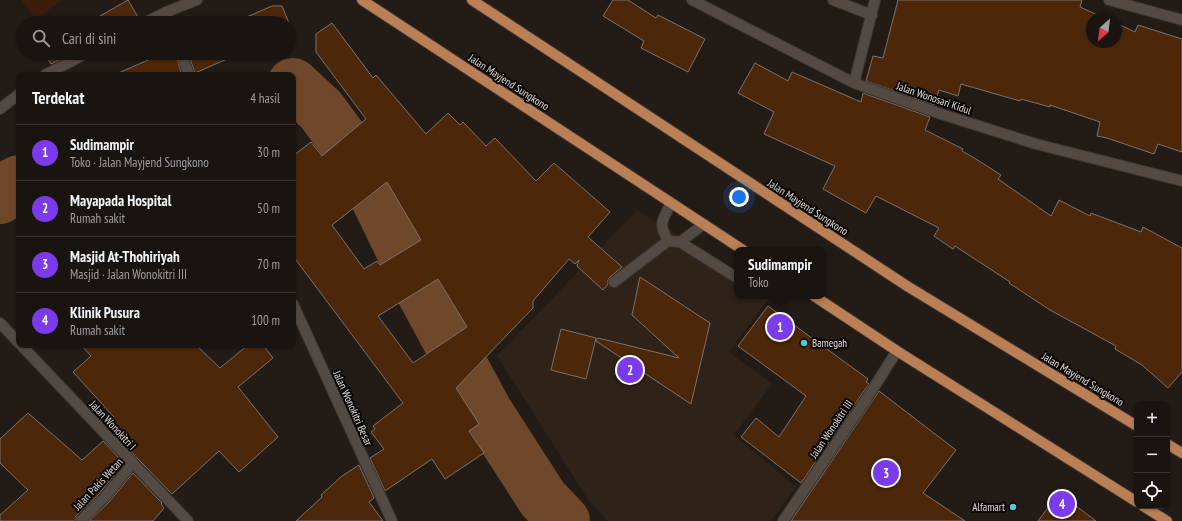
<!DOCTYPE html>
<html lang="id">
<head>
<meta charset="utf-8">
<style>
  body { margin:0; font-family:"PT Sans Narrow",sans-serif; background:#231d19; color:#f1f3f6 }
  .controls { position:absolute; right:12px; bottom:12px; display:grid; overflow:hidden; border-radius:8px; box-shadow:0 1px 3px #0004 }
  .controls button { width:36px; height:36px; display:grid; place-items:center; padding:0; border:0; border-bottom:1px solid #383330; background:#1a1410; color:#f1f3f6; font:20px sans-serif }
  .compass { position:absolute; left:1086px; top:12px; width:36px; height:36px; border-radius:50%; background:#1a1410; box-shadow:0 1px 3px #0004; rotate:208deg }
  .you { position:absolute; left:739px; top:197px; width:14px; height:14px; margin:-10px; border:3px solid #fff; border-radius:50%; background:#1a73e8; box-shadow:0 0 0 6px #1a73e833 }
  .badge { display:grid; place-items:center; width:26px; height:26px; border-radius:50%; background:#7c3aed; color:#fff; font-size:13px; font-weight:700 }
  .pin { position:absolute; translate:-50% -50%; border:2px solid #fff; box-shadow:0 1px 4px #0006 }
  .popup { position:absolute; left:734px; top:247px; width:92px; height:52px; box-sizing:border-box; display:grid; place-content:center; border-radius:8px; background:#1a1410; filter:drop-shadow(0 1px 3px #0005); font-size:13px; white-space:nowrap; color:#9f9e9f }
  .popup b { font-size:15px; color:#f1f3f6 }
  .popup::after { content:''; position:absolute; left:50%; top:100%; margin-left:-8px; border:8px solid transparent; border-top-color:#1a1410 }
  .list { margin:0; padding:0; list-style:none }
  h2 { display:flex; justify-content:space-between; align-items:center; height:52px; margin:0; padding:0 16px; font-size:17px }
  h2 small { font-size:13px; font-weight:400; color:#9f9e9f }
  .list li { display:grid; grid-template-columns:26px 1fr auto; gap:12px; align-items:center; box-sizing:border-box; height:56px; padding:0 16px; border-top:1px solid #383330 }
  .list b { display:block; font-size:15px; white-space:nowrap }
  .list p { margin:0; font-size:13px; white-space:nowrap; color:#9f9e9f }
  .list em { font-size:13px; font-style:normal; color:#9f9e9f }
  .icon { flex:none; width:22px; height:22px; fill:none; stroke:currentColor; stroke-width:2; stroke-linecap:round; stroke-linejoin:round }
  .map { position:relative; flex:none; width:1182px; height:521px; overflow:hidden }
  .search { position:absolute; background:#1a1410; box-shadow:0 1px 3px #0004; left:16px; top:16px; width:280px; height:44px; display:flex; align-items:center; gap:10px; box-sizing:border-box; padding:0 14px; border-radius:22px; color:#9f9e9f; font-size:15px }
  .panel { position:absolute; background:#1a1410; box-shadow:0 1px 3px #0004; left:16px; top:72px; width:280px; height:276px; border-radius:8px }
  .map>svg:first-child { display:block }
  .built { fill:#2f2219 }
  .green { fill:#3a1e09 }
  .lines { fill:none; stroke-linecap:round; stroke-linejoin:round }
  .river { stroke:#6f472b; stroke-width:52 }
  .building { fill:#4c270a; stroke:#7c726c; fill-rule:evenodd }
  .minor-casing { stroke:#3b3532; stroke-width:12 }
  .major-casing { stroke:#3b3532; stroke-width:12 }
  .minor { stroke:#534a44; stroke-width:10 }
  .major { stroke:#ba7f54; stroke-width:10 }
  .poi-dot { fill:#52cbd8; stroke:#090605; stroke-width:1.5 }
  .labels { text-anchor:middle; stroke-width:4; stroke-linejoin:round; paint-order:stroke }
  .street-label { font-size:11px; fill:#e3ddda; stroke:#090605 }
  .poi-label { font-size:11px; fill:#e3ddda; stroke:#090605; text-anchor:start }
</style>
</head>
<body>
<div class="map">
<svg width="1182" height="521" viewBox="0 0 1182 521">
  <rect width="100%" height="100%" fill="#221b16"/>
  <path class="built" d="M637 210 737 271V296H771L729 352 772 384 734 435 796 487 771 521H608L589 501 497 356Z"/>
  <path class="green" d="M21 0H62L36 19Z"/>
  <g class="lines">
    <path class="river" d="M293 84 321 110 359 162 421 290 487 412 543 499 564 521
      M0 198 10 186 19 181"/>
  </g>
  <path class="building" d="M128 0 138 17 128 23H88Z
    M613 0H628L656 18 658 15 705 39 688 72 641 48 644 41 603 16Z
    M898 0H1082L1080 7 1104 18H1092V42H1116V23L1135 32 1138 25 1182 39V152L1158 144 1154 154 1107 138 1097 136 1100 122 1050 105V107L1021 99 1020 101 961 84 958 96 939 90 934 105 866 81 873 56 883 58Z
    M272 6H282L289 23H233Z
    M332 23 373 78 376 75 426 134 448 113 460 125 463 122 486 146 495 138 536 181 554 163 610 212 588 237 622 267 610 277 608 280V284L603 290 577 266 579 260 575 264 569 259 533 301V308L456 388 479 424 469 431 484 453 445 479 432 459 385 491 370 458 384 449 371 432 375 429 373 426 403 403 293 256V156L311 142 322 156 366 119 316 52V34ZM387 182 421 240 380 265 377 261 364 269 332 225ZM438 279 467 327 413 363 378 316Z
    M45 53H73L51 64Z
    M164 53H175L182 75H114Z
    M188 53H241L195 73Z
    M755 63 788 81 792 72 861 102 863 93 930 117 925 130 963 149 962 151 976 159 1001 175 998 179 1051 216 1059 200 1090 216 1091 213 1141 232 1143 227 1182 248V372L1168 388 1142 365 1115 349 1116 346 1050 310 1009 283 1010 282 955 246 953 249 934 236 939 228 876 196 866 213 823 189 835 166 764 134 774 112 738 93Z
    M640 277 710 323 691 404 596 341 598 338 679 358 632 315Z
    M768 306 868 379 866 382 869 384 864 391 801 483 741 437 756 418 779 437 806 396 738 346Z
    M561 329 596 338 586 379 551 370Z
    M81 345H196L220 368 248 345H263L273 358 238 387 278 437 239 472 219 451 172 494 112 432 116 428 110 421 114 417 73 372 91 356Z
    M879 391 956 450 923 493 965 521H791Z
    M28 413 82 460 103 441 124 463 99 494 76 516 74 521H0V515L28 490 0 463V439Z
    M359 465 374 498 369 502 383 521H296L322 497 321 495 342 476Z
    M133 473 162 503 161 504 164 508 153 521H89L109 502Z
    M1059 493 1096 521H1038Z"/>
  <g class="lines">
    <g class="minor-casing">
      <path id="minor" d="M692 0 854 83 941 114 1036 144 1182 181
        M833 0 872 15
        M1109 0 1182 20
        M166 12 170 23
        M144 23 166 12 197 0
        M181 53 189 75
        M45 75 87 53
        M854 83 875 0
        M0 109 19 94
        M668 241C658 222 662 222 671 203
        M680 242 704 224
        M614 282 668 241 680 242 737 278
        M293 304 392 521
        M0 323 19 343
        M21 345 188 521
        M80 521 104 498 133 463
        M783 521 869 395 897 351"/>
    </g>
    <g class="major-casing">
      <path id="major" d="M362 0 743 250
        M472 0 907 286 1137 426
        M814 296 897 351 1137 502
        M1167 444 1182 453
        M1143 506 1167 521"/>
    </g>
    <use href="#minor" class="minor"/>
    <use href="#major" class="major"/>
  </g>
  <g class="poi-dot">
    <circle cx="804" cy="343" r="4"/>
    <circle cx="1013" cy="507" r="4"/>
  </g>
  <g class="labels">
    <g class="street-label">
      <text transform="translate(509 82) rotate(33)" y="4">Jalan Mayjend Sungkono</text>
      <text transform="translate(934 98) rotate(19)" y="4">Jalan Wonosari Kidul</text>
      <text transform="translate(808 207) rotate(33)" y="4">Jalan Mayjend Sungkono</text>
      <text transform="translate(1083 379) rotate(31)" y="4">Jalan Mayjend Sungkono</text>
      <text transform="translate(353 408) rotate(66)" y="4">Jalan Wonokitri Besar</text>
      <text transform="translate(113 425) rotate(47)" y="4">Jalan Wonokitri I</text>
      <text transform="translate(831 429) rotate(-56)" y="4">Jalan Wonokitri III</text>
      <text transform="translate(98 484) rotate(-47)" y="4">Jalan Pakis Wetan</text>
    </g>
    <g class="poi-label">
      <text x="812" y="347">Bamegah</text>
      <text x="1005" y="511" text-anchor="end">Alfamart</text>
    </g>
  </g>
</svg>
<div class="controls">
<button>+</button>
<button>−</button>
<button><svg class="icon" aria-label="locate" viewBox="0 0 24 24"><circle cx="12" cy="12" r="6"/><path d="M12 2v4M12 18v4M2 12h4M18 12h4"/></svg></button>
</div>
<svg class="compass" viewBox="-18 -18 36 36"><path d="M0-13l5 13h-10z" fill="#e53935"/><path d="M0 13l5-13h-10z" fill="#9f9e9f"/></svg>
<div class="you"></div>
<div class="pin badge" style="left:780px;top:327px">1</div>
<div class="popup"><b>Sudimampir</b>Toko</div>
<div class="pin badge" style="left:630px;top:370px">2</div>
<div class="pin badge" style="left:886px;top:473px">3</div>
<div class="pin badge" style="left:1062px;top:504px">4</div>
<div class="search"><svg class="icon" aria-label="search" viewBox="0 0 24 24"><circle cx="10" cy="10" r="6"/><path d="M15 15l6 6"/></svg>Cari di sini</div>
<section class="panel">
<h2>Terdekat<small>4 hasil</small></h2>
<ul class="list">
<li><span class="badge">1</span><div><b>Sudimampir</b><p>Toko · Jalan Mayjend Sungkono</p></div><em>30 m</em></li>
<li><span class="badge">2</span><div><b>Mayapada Hospital</b><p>Rumah sakit</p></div><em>50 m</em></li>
<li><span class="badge">3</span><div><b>Masjid At-Thohiriyah</b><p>Masjid · Jalan Wonokitri III</p></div><em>70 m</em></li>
<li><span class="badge">4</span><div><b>Klinik Pusura</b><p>Rumah sakit</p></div><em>100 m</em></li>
</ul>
</section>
</div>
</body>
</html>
